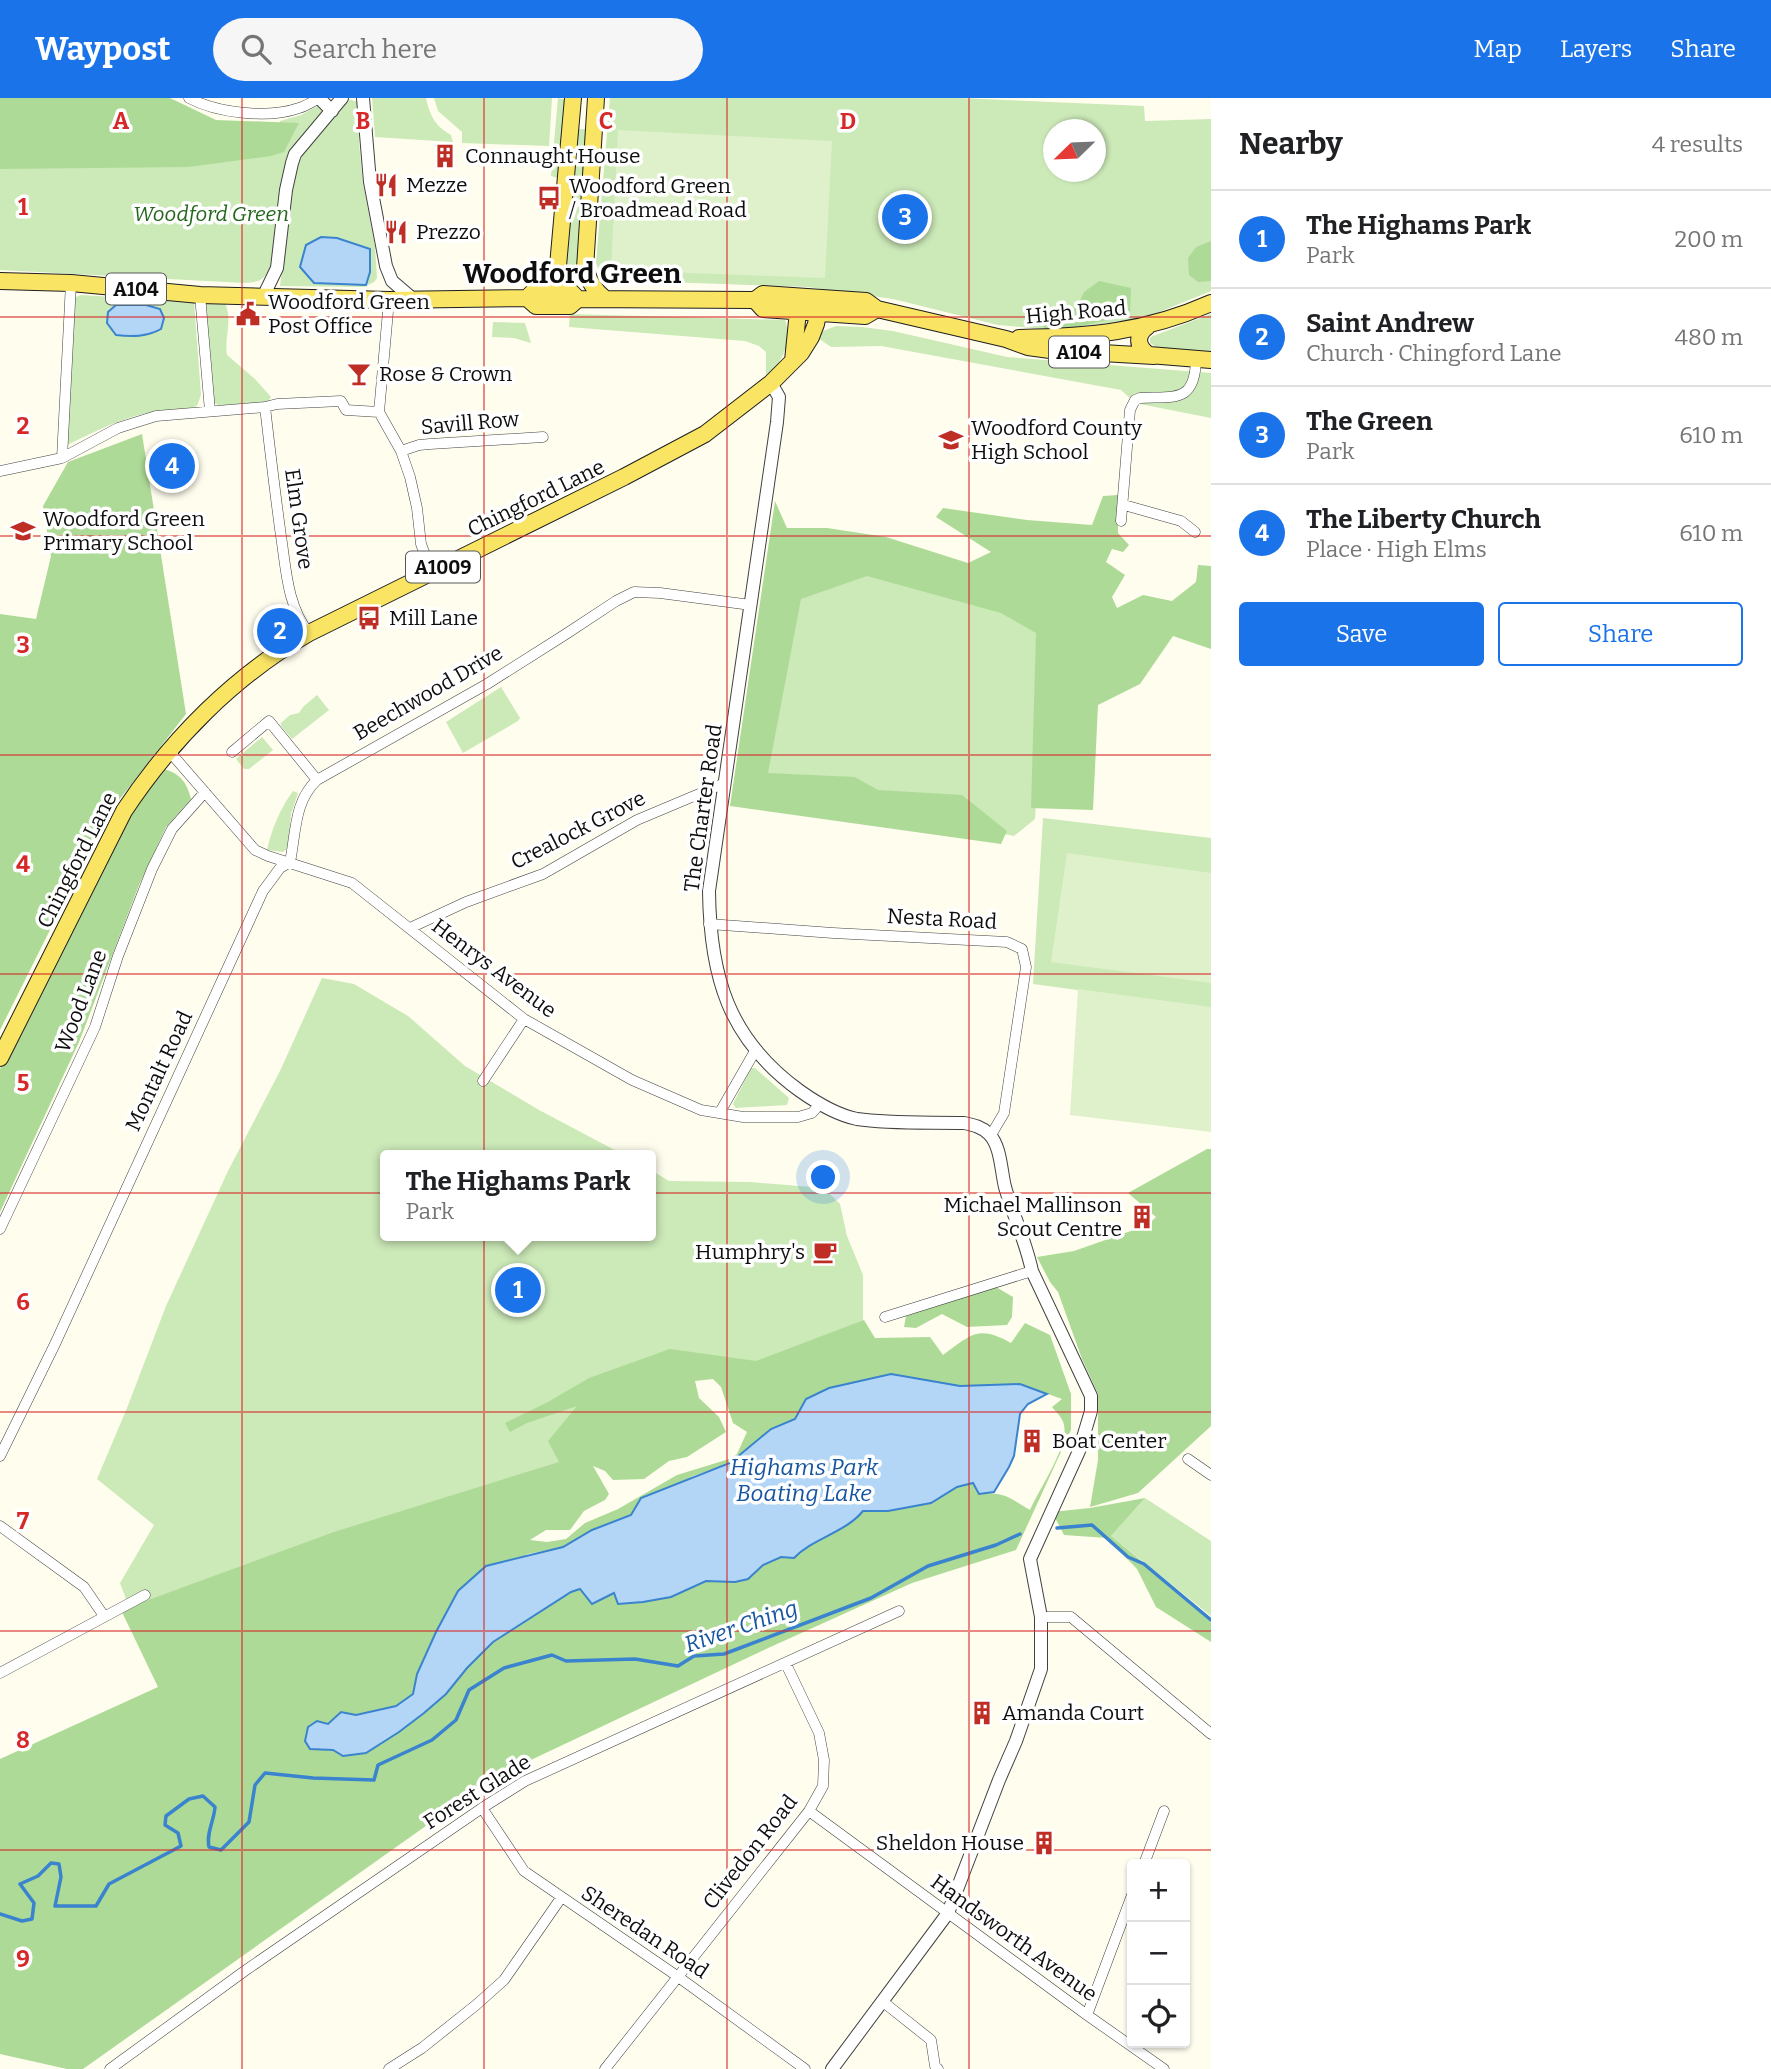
<!DOCTYPE html>
<html lang="en">
<head>
<meta charset="utf-8">
<style>
  body { margin:0; font-family:Bitter,serif; background:#f6f6f6; color:#202124 }
  .controls { position:absolute; right:21px; bottom:21px; display:grid; overflow:hidden; border-radius:7px; box-shadow:0 2px 5px #0004 }
  .controls button { width:63px; height:63px; display:grid; place-items:center; padding:0; border:0; border-bottom:2px solid #e0e0e0; background:#fff; color:#202124; font:35px sans-serif }
  .compass { position:absolute; left:1043px; top:21px; width:63px; height:63px; border-radius:50%; background:#fff; box-shadow:0 2px 5px #0004; rotate:247deg }
  .you { position:absolute; left:824px; top:1080px; width:24px; height:24px; margin:-18px; border:5px solid #fff; border-radius:50%; background:#1a73e8; box-shadow:0 0 0 10px #1a73e833 }
  .badge { display:grid; place-items:center; width:46px; height:46px; border-radius:50%; background:#1a73e8; color:#fff; font-size:23px; font-weight:700 }
  .pin { position:absolute; translate:-50% -50%; border:4px solid #fff; box-shadow:0 2px 7px #0006 }
  .popup { position:absolute; left:380px; top:1052px; width:276px; height:91px; box-sizing:border-box; display:grid; place-content:center; border-radius:7px; background:#fff; filter:drop-shadow(0 2px 5px #0005); font-size:23px; white-space:nowrap; color:#757577 }
  .popup b { font-size:26px; color:#202124 }
  .popup::after { content:''; position:absolute; left:50%; top:100%; margin-left:-14px; border:14px solid transparent; border-top-color:#fff }
  .list { margin:0; padding:0; list-style:none }
  h2 { display:flex; justify-content:space-between; align-items:center; height:91px; margin:0; padding:0 28px; font-size:30px }
  h2 small { font-size:23px; font-weight:400; color:#757577 }
  .list li { display:grid; grid-template-columns:46px 1fr auto; gap:21px; align-items:center; box-sizing:border-box; height:98px; padding:0 28px; border-top:2px solid #e0e0e0 }
  .list b { display:block; font-size:26px; white-space:nowrap }
  .list p { margin:0; font-size:23px; white-space:nowrap; color:#757577 }
  .list em { font-size:23px; font-style:normal; color:#757577 }
  .actions { display:flex; gap:14px; padding:21px 28px }
  .actions a { flex:1; padding:16px 0; border:2px solid #1a73e8; border-radius:7px; text-align:center; font-size:24px; color:#1a73e8 }
  .actions .main { background:#1a73e8; color:#fff }
  .icon { flex:none; width:38px; height:38px; fill:none; stroke:currentColor; stroke-width:2; stroke-linecap:round; stroke-linejoin:round }
  .map { position:relative; flex:none; width:1211px; height:1971px; overflow:hidden }
  header { display:flex; align-items:center; gap:42px; box-sizing:border-box; height:98px; padding:0 35px; background:#1a73e8; color:#fff }
  header strong { font-size:33px }
  nav { display:flex; gap:38px; margin-inline-start:auto; font-size:24px }
  .search { width:490px; height:63px; background:#f6f6f6; display:flex; align-items:center; gap:18px; box-sizing:border-box; padding:0 24px; border-radius:38px; color:#757577; font-size:26px }
  main { display:flex }
  aside { flex:1; background:#fff }
  .map>svg:first-child { display:block }
  .green { fill:#cce9b8; fill-rule:evenodd }
  .forest { fill:#aeda97; fill-rule:evenodd }
  .pitch { fill:#dff1ca }
  .water { fill:#b3d6f6; stroke:#3a83ce; stroke-width:2 }
  .lines { fill:none; stroke-linecap:round; stroke-linejoin:round }
  .stream { stroke:#3a83ce; stroke-width:3.5 }
  .minor-casing { stroke:#414141; stroke-width:11 }
  .tertiary-casing { stroke:#414141; stroke-width:14 }
  .primary-casing { stroke:#1f1f1f; stroke-width:18 }
  .minor { stroke:#fff; stroke-width:10 }
  .tertiary { stroke:#fff; stroke-width:12 }
  .primary { stroke:#f9e464; stroke-width:16 }
  .grid { fill:none; stroke:#d62828; stroke-width:2; stroke-opacity:0.55 }
  .labels { text-anchor:middle; stroke-width:7; stroke-linejoin:round; paint-order:stroke }
  .shield { fill:#fff; stroke:#565656; stroke-width:2 }
  .shield-label { font-size:19px; font-weight:bold; fill:#0e0e0e }
  .poi-label { font-size:21px; fill:#0e0e0e; stroke:#fff; text-anchor:start }
  .park-label { font-size:21px; font-style:italic; fill:#25661d; stroke:#fff }
  .street-label { font-size:21px; fill:#0e0e0e; stroke:#fff }
  .water-label { font-size:23px; font-style:italic; fill:#1655a0; stroke:#fff }
  .district-label { font-size:28px; font-weight:bold; fill:#0e0e0e; stroke:#fff }
  .grid-label { font-size:23px; text-anchor:middle; font-weight:bold; fill:#d62828; stroke:#fff; stroke-width:7; stroke-linejoin:round; paint-order:stroke }
</style>
</head>
<body>
<header>
<strong>Waypost</strong>
<div class="search"><svg class="icon" aria-label="search" viewBox="0 0 24 24"><circle cx="10" cy="10" r="6"/><path d="M15 15l6 6"/></svg>Search here</div>
<nav><a>Map</a><a>Layers</a><a>Share</a></nav>
</header>
<main>
<div class="map">
<svg width="1211" height="1971" viewBox="0 0 1211 1971">
  <rect width="100%" height="100%" fill="#fffdee"/>
  <path class="green" d="M372 0H426C430 18 435 28 451 37L453 44 375 39Z
    M434 0H552L549 48 462 45V34L438 13Z
    M558 0 566 2 558 80 551 78Z
    M610 0H959L1144 8 1145 23 1211 21V193L1142 221 1094 227 1043 231 998 227 893 201 808 189 611 182C602 178 599 174 596 165ZM1054 32H1096V74H1054Z
    M347 1 359 4V45L363 86 375 148 377 180 374 184 364 189 280 188 294 77C303 48 328 24 347 1Z
    M319 7 323 13 288 58 271 167C265 182 260 184 244 185L0 172V48L280 30V23L301 17Z
    M578 31H589L581 172 565 171Z
    M81 197 194 204 201 297 197 308C179 314 161 312 143 316 117 322 92 335 67 347L74 203 76 199Z
    M225 205C233 223 224 239 227 257L255 281 271 299 267 305 221 308 214 305 205 206Z
    M570 216 785 222C793 243 782 261 770 278L766 277V254L759 248 745 243 569 229Z
    M1211 216V254L1156 249 1150 245V240L1153 238Z
    M493 224 525 225 531 245 514 240 492 239Z
    M836 228 862 229 893 233 1007 259 1211 275V320L1140 306 1130 300 1121 292 881 248 831 249 818 240 823 233Z
    M795 469 963 488 1047 532 1035 721 1014 738 764 686Z
    M501 589 520 620 518 623 463 655 446 624Z
    M317 597 329 612 292 641 281 628V625L290 617 299 615 303 609Z
    M262 639 273 652 249 671H244L236 661Z
    M293 693 298 695 291 716 288 750 283 754 267 752C272 730 280 711 293 693Z
    M1043 720 1211 740V910L1033 886Z
    M322 880 354 886 408 918 465 968 539 1012 624 1057H385V1138H651V1072L669 1083 750 1084 824 1090 840 1106 847 1138 863 1177V1223L766 1263 679 1276 567 1364 130 1512 120 1485 154 1427 97 1381 127 1310 166 1208 228 1073 280 973Z
    M751 970H755L789 1000 787 1007 736 1010 733 1006Z
    M1145 1400 1211 1443V1518L1111 1438Z"/>
  <path class="forest" d="M0 0H170L216 22 299 25 284 54 271 58 188 69 0 71Z
    M1211 143V183L1198 184 1189 177 1188 160 1196 149Z
    M1099 183 1131 190 1130 217 1076 229 1045 232 1040 221 1068 215 1077 209 1084 194Z
    M142 336 186 616 108 716 0 932V516L36 521 51 458 43 408 68 364Z
    M1118 397V435L1129 447 1123 454 1112 451 1106 464 1125 477 1112 499 1117 510 1143 497 1172 503 1196 484 1198 467 1211 468V551L1173 538 1140 586 1098 607 1093 712 1031 710 1036 535 1001 515 867 478 801 501 768 675 855 679 878 692 962 697 1007 733 1001 746 730 708 775 403 787 430H827L886 439 968 465 991 454 936 419 943 410 1027 422 1092 427 1103 398Z
    M164 671C181 676 187 685 191 701L166 729 139 787 79 944 0 1114V971L33 908 127 716Z
    M1207 1051H1211V1328L1138 1395 1090 1409 1098 1362V1296L1082 1261 1058 1194 1050 1184 1037 1159 1074 1153 1148 1127 1156 1119 1128 1095Z
    M996 1189 1013 1199 1012 1219 1007 1227 967 1229 942 1216 916 1230 904 1229 906 1218Z
    M864 1222 875 1240 930 1239 943 1257C972 1236 978 1227 1011 1245L1025 1225 1050 1237 1071 1296V1332L1016 1452 912 1485 766 1551 495 1679 83 1971H67L0 1956V1661L158 1589 121 1512 334 1434 559 1364 548 1343 577 1308 527 1325 510 1334 505 1325 548 1304 589 1280 670 1251 756 1263ZM891 1276 960 1288 1020 1286 1062 1301 1052 1309C1056 1314 1063 1320 1064 1327 1069 1348 1039 1391 1030 1412 1010 1400 1003 1393 979 1396L973 1385 957 1389 888 1413H863C846 1435 813 1440 794 1460L781 1458 763 1467 748 1481 735 1484 706 1483 671 1499 643 1504 618 1506 615 1495 580 1491 571 1494 493 1544 467 1570 446 1596 424 1615 399 1634 366 1655 310 1651 317 1623 328 1627 341 1615 356 1617 396 1608 413 1596 417 1576 436 1534 458 1493 528 1456 563 1449 592 1432 631 1417 693 1378 730 1365 771 1331 795 1321 806 1301 829 1290ZM713 1281 721 1289 733 1325 747 1334 737 1356 729 1361 677 1377 618 1411 585 1425 566 1441 547 1444 530 1442 546 1432H570L584 1413 605 1402 609 1396 593 1368 605 1373 613 1382 644 1381 669 1363 687 1359 726 1334 719 1319 699 1300 695 1283Z
    M1145 1400 1111 1438 1211 1520V1544L1156 1509 1137 1471 1107 1440 1064 1437 1052 1414 1090 1410Z"/>
  <path class="pitch" d="M618 32 832 43 825 180 611 172Z
    M1067 755 1211 775V885L1051 864Z
    M1078 891 1211 909V1034L1070 1017Z"/>
  <path class="water" d="M321 139 337 140 370 151V174L366 187 314 185 300 169 306 147Z
    M116 207H146L160 211 164 220 161 231C147 239 132 239 116 237L107 225 108 214Z
    M891 1276 960 1288 1020 1286 1047 1296 1028 1306 1020 1316 1014 1358 1009 1369 994 1394 979 1396 973 1385 957 1389 931 1405 888 1413H863C845 1435 813 1440 794 1460L781 1459 763 1467 748 1481 735 1484 706 1483 671 1499 643 1504 618 1506 614 1495 592 1506 580 1491 571 1494 493 1544 467 1570 446 1596 424 1615 399 1634 366 1655 343 1658 333 1652 310 1651 305 1643 308 1629 317 1623 328 1626 341 1614 356 1617 396 1608 413 1596 417 1576 436 1534 458 1493 486 1468 563 1449 592 1432 631 1417 641 1400 730 1365 771 1331 795 1321 806 1301 829 1290Z"/>
  <g class="lines">
    <path class="stream" d="M1057 1430 1092 1427 1128 1459 1144 1466 1211 1522
      M0 1816 22 1823 32 1821 34 1805 20 1786 38 1778 51 1765 59 1766 61 1779 55 1808H96L109 1786 181 1748 178 1735 165 1727 166 1718 189 1701 203 1698 215 1709C214 1723 206 1735 209 1749L221 1752 249 1724 255 1687 265 1675 313 1680 374 1682 378 1667 432 1642 456 1622 469 1592 504 1570 552 1557 566 1563 635 1561 678 1568 694 1558 724 1556 871 1500 928 1468 996 1447 1020 1436"/>
    <g class="minor-casing">
      <path id="minor" d="M189 0C217 15 268 21 299 10 306 8 312 4 319 0
        M200 197 210 313
        M389 202 379 314 401 353 410 379 417 410 421 446 432 475
        M265 309C270 352 275 395 281 438 286 470 287 508 309 535
        M401 353 419 347 430 346 543 339
        M62 360 71 185
        M0 373 62 360 118 330 156 318 265 309 277 306 341 303 346 312 379 314
        M1124 407 1181 423 1195 434
        M1121 423 1130 312 1135 302 1140 300C1174 298 1195 306 1196 261
        M169 653 255 752 268 758 352 785 524 921 632 982 701 1012 743 1019H798L812 1015 819 1007
        M232 654 269 623 317 682
        M290 764C296 735 294 703 317 682L487 586 566 536 616 503 634 494 660 495 751 507
        M709 826 833 835 1007 844 1022 851 1026 869 1004 1015 991 1037
        M410 830 466 804 543 776 637 722 725 685
        M483 983 524 921
        M720 1014 755 953
        M0 1131 95 929 118 858 152 771 172 731 205 694
        M885 1219 1032 1173
        M0 1358 55 1246 263 793 280 770 290 764
        M1188 1361 1211 1377
        M0 1428 84 1489 104 1518
        M1041 1519H1071L1211 1636
        M0 1575 145 1497
        M482 1710 524 1773 677 1878 805 1971
        M809 1713 1087 1917 1164 1971
        M1144 1766 1164 1713
        M882 1903 931 1942 935 1968 938 1971
        M1087 1917 1132 1797
        M110 1971 246 1872 482 1710 525 1683 899 1513
        M389 1971 422 1950 476 1907 504 1882 561 1800
        M605 1971 809 1713 823 1688 824 1662 819 1635 786 1566"/>
    </g>
    <g class="tertiary-casing">
      <path id="tertiary" d="M319 0 332 13
        M363 0 370 84 386 168 392 183 413 201
        M263 199 277 170 286 92 292 65 295 56 342 0
        M771 285 779 299 777 324 709 793C710 878 728 941 800 993 817 1005 837 1017 857 1021 890 1026 931 1024 964 1025 974 1027 982 1029 989 1036 1001 1048 1001 1073 1005 1089 1013 1117 1026 1144 1032 1173L1091 1298V1313L1079 1353 1030 1461 1041 1519V1571L1016 1643 999 1682 948 1815 832 1971"/>
    </g>
    <g class="primary-casing">
      <path id="primary" d="M596 0 585 170C589 183 594 192 605 201
        M0 183 71 185 200 197 389 202 527 200 536 208H570L578 201 755 202 763 196 866 203 877 211 1006 241 1028 249 1050 252 1154 258
        M558 192 557 179 573 0
        M527 200 535 192H569L578 201
        M755 202 763 211 865 218 877 211
        M1148 228C1136 236 1136 249 1149 257L1211 262
        M1019 240C1089 239 1146 234 1211 205
        M793 263 799 203
        M0 960 124 713C171 642 234 578 309 535L624 379 705 336 771 285 801 255 811 239 816 226 821 200"/>
    </g>
    <use href="#minor" class="minor"/>
    <use href="#tertiary" class="tertiary"/>
    <use href="#primary" class="primary"/>
  </g>
  <path class="grid" d="M242 0V1971M484 0V1971M727 0V1971M969 0V1971M0 219H1211M0 438H1211M0 657H1211M0 876H1211M0 1095H1211M0 1314H1211M0 1533H1211M0 1752H1211"/>
  <defs>
    <g id="building-bare" transform="scale(1.89)"><path d="M-4-6H4V6H1V3H-1V6H-4ZM-2.5-4.3h1.7v1.8h-1.7ZM.8-4.3h1.7v1.8H.8ZM-2.5-1h1.7V.8h-1.7ZM.8-1h1.7V.8H.8Z" fill="#be2e25" stroke="#fff" stroke-width="2.5" paint-order="stroke"/></g>
    <g id="restaurant-bare" transform="scale(1.89)"><path d="M-5-6h1v4h1v-4h1v4h1v-4h1v5L-1.5 .5V6h-2V.5L-5-1ZM5-6V6H3V1.5H1.5Q1.5-4 5-6Z" fill="#be2e25" stroke="#fff" stroke-width="2.5" paint-order="stroke"/></g>
    <g id="bus-bare" transform="scale(1.89)"><path d="M-5-6H5V4H4V6H2V4H-2V6H-4V4H-5ZM-3.5-4V0h7V-4ZM-3.5 1.2v1.5H-2V1.2ZM2 1.2v1.5H3.5V1.2Z" fill="#be2e25" stroke="#fff" stroke-width="2.5" paint-order="stroke"/></g>
    <g id="civic-bare" transform="scale(1.89)"><path d="M-.6-6.5H3V-4.5H.6V-3L4-1V1h2V6H-6V1h2V-1L-.6-3ZM-1.2 2.5V6h2.4V2.5Z" fill="#be2e25" stroke="#fff" stroke-width="2.5" paint-order="stroke"/></g>
    <g id="bar-bare" transform="scale(1.89)"><path d="M-6-5H6L.8 .8V4.5H3.5V6h-7V4.5H-.8V.8Z" fill="#be2e25" stroke="#fff" stroke-width="2.5" paint-order="stroke"/></g>
    <g id="school-bare" transform="scale(1.89)"><path d="M0-5L7-2L0 1L-7-2ZM-4 1L0 2.5L4 1V4Q0 6-4 4Z" fill="#be2e25" stroke="#fff" stroke-width="2.5" paint-order="stroke"/></g>
    <g id="cafe-bare" transform="scale(1.89)"><path d="M-5.5-4.5H6V0H3Q3 3.5 0 3.5H-2.5Q-5.5 3.5-5.5 0ZM3-3.2v2h1.7v-2ZM-6 4.5H4V6H-6Z" fill="#be2e25" stroke="#fff" stroke-width="2.5" paint-order="stroke"/></g>
  </defs>
  <g fill-rule="evenodd">
    <use href="#building-bare" x="445" y="58"/>
    <use href="#restaurant-bare" x="386" y="87"/>
    <use href="#bus-bare" x="549" y="100"/>
    <use href="#restaurant-bare" x="396" y="134"/>
    <use href="#civic-bare" x="248" y="216"/>
    <use href="#bar-bare" x="359" y="276"/>
    <use href="#school-bare" x="951" y="342"/>
    <use href="#school-bare" x="23" y="433"/>
    <use href="#bus-bare" x="369" y="520"/>
    <use href="#building-bare" x="1142" y="1119"/>
    <use href="#cafe-bare" x="825" y="1154"/>
    <use href="#building-bare" x="1032" y="1343"/>
    <use href="#building-bare" x="982" y="1615"/>
    <use href="#building-bare" x="1044" y="1745"/>
  </g>
  <g class="labels">
    <g class="shield">
      <rect x="106" y="175.5" width="60" height="31" rx="5"/>
      <rect x="1049" y="238.5" width="60" height="31" rx="5"/>
      <rect x="406" y="453.5" width="74" height="31" rx="5"/>
    </g>
    <g class="shield-label">
      <text x="136" y="198">A104</text>
      <text x="1079" y="261">A104</text>
      <text x="443" y="476">A1009</text>
    </g>
    <g class="poi-label">
      <text x="465" y="65">Connaught House</text>
      <text x="406" y="94">Mezze</text>
      <text x="569" y="95">Woodford Green<tspan x="569" dy="24">/ Broadmead Road</tspan></text>
      <text x="416" y="141">Prezzo</text>
      <text x="268" y="211">Woodford Green<tspan x="268" dy="24">Post Office</tspan></text>
      <text x="379" y="283">Rose &amp; Crown</text>
      <text x="971" y="337">Woodford County<tspan x="971" dy="24">High School</tspan></text>
      <text x="43" y="428">Woodford Green<tspan x="43" dy="24">Primary School</tspan></text>
      <text x="389" y="527">Mill Lane</text>
      <text x="1122" y="1114" text-anchor="end">Michael Mallinson<tspan x="1122" dy="24">Scout Centre</tspan></text>
      <text x="805" y="1161" text-anchor="end">Humphry's</text>
      <text x="1052" y="1350">Boat Center</text>
      <text x="1002" y="1622">Amanda Court</text>
      <text x="1024" y="1752" text-anchor="end">Sheldon House</text>
    </g>
    <g class="park-label">
      <text x="211" y="123">Woodford Green</text>
    </g>
    <g class="street-label">
      <text transform="translate(1076 214) rotate(-5)" y="7">High Road</text>
      <text transform="translate(470 325) rotate(-5)" y="7">Savill Row</text>
      <text transform="translate(536 400) rotate(-26)" y="7">Chingford Lane</text>
      <text transform="translate(299 421) rotate(82)" y="7">Elm Grove</text>
      <text transform="translate(428 595) rotate(-30)" y="7">Beechwood Drive</text>
      <text transform="translate(703 710) rotate(-82)" y="7">The Charter Road</text>
      <text transform="translate(578 732) rotate(-27)" y="7">Crealock Grove</text>
      <text transform="translate(77 762) rotate(-63)" y="7">Chingford Lane</text>
      <text transform="translate(942 821) rotate(3)" y="7">Nesta Road</text>
      <text transform="translate(494 870) rotate(37)" y="7">Henrys Avenue</text>
      <text transform="translate(81 903) rotate(-69)" y="7">Wood Lane</text>
      <text transform="translate(159 973) rotate(-65)" y="7">Montalt Road</text>
      <text transform="translate(477 1694) rotate(-32)" y="7">Forest Glade</text>
      <text transform="translate(750 1754) rotate(-52)" y="7">Clivedon Road</text>
      <text transform="translate(645 1834) rotate(34)" y="7">Sheredan Road</text>
      <text transform="translate(1014 1840) rotate(36)" y="7">Handsworth Avenue</text>
    </g>
    <g class="water-label">
      <text x="804" y="1377">Highams Park<tspan x="804" dy="26">Boating Lake</tspan></text>
      <text transform="translate(741 1528) rotate(-19)" y="8">River Ching</text>
    </g>
    <g class="district-label">
      <text x="572" y="185">Woodford Green</text>
    </g>
  </g>
  <g class="grid-label">
    <text x="121" y="31">A</text>
    <text x="363" y="31">B</text>
    <text x="606" y="31">C</text>
    <text x="848" y="31">D</text>
    <text x="23" y="117">1</text>
    <text x="23" y="336">2</text>
    <text x="23" y="555">3</text>
    <text x="23" y="774">4</text>
    <text x="23" y="993">5</text>
    <text x="23" y="1212">6</text>
    <text x="23" y="1431">7</text>
    <text x="23" y="1650">8</text>
    <text x="23" y="1869">9</text>
  </g>
</svg>
<div class="controls">
<button>+</button>
<button>−</button>
<button><svg class="icon" aria-label="locate" viewBox="0 0 24 24"><circle cx="12" cy="12" r="6"/><path d="M12 2v4M12 18v4M2 12h4M18 12h4"/></svg></button>
</div>
<svg class="compass" viewBox="-18 -18 36 36"><path d="M0-13l5 13h-10z" fill="#e53935"/><path d="M0 13l5-13h-10z" fill="#757577"/></svg>
<div class="you"></div>
<div class="pin badge" style="left:518px;top:1192px">1</div>
<div class="popup"><b>The Highams Park</b>Park</div>
<div class="pin badge" style="left:280px;top:533px">2</div>
<div class="pin badge" style="left:905px;top:119px">3</div>
<div class="pin badge" style="left:172px;top:368px">4</div>
</div>
<aside>
<h2>Nearby<small>4 results</small></h2>
<ul class="list">
<li><span class="badge">1</span><div><b>The Highams Park</b><p>Park</p></div><em>200 m</em></li>
<li><span class="badge">2</span><div><b>Saint Andrew</b><p>Church · Chingford Lane</p></div><em>480 m</em></li>
<li><span class="badge">3</span><div><b>The Green</b><p>Park</p></div><em>610 m</em></li>
<li><span class="badge">4</span><div><b>The Liberty Church</b><p>Place · High Elms</p></div><em>610 m</em></li>
</ul>
<div class="actions"><a class="main">Save</a><a>Share</a></div>
</aside>
</main>
</body>
</html>
